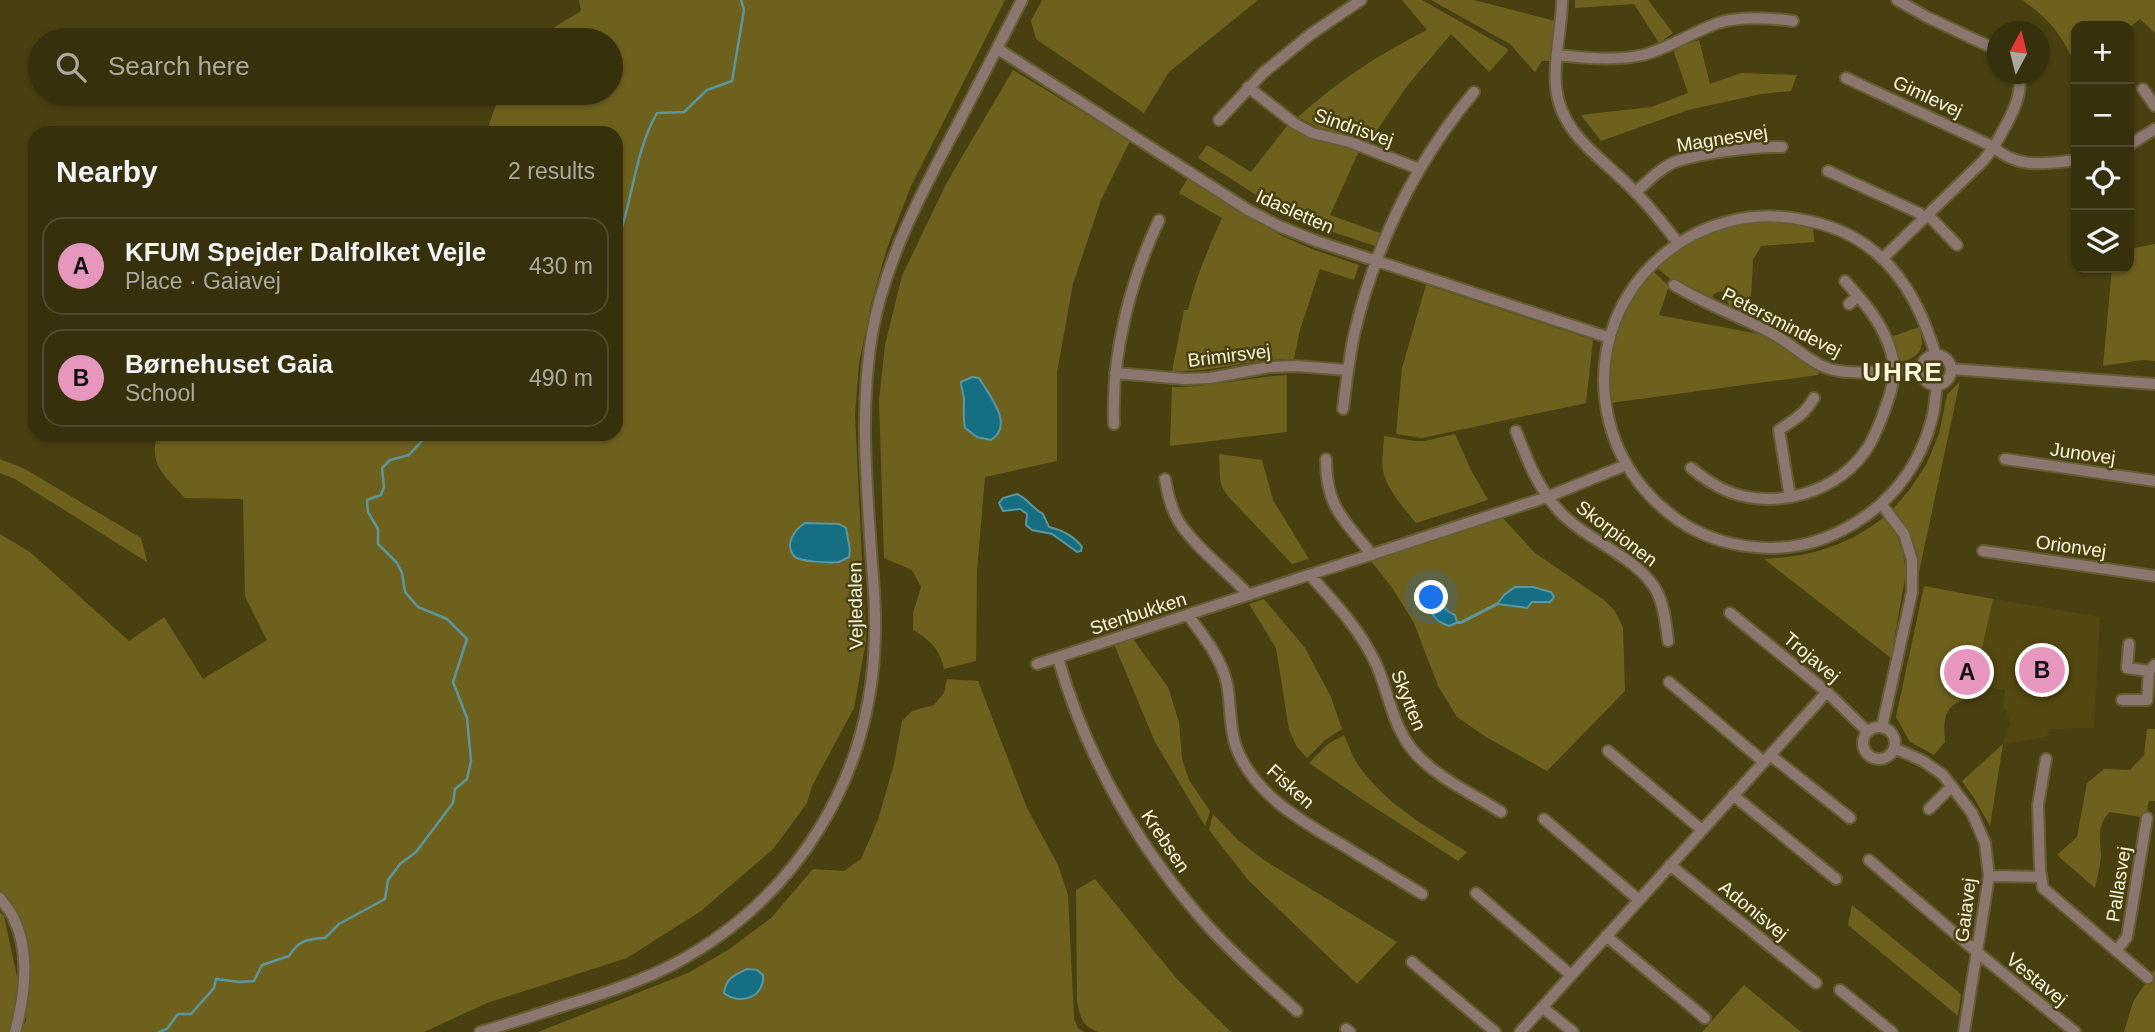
<!DOCTYPE html>
<html lang="en">
<head>
<meta charset="utf-8">
<style>
  body { margin:0; font-family:Helvetica,sans-serif; background:#3e3816; color:#f1f3f6 }
  .controls { position:absolute; right:21px; top:21px; display:grid; overflow:hidden; border-radius:14px; box-shadow:0 2px 5px #0004 }
  .controls button { width:63px; height:63px; display:grid; place-items:center; padding:0; border:0; border-bottom:2px solid #514b2e; background:#37300d; color:#f1f3f6; font:35px sans-serif }
  .compass { position:absolute; left:1987px; top:21px; width:63px; height:63px; border-radius:50%; background:#37300d; box-shadow:0 2px 5px #0004; rotate:7deg }
  .you { position:absolute; left:1432px; top:598px; width:24px; height:24px; margin:-18px; border:5px solid #fff; border-radius:50%; background:#1a73e8; box-shadow:0 0 0 10px #1a73e833 }
  .badge { display:grid; place-items:center; width:46px; height:46px; border-radius:50%; background:#e797bd; color:#111; font-size:23px; font-weight:700 }
  .pin { position:absolute; translate:-50% -50%; border:4px solid #fff; box-shadow:0 2px 7px #0006 }
  .list { margin:0; padding:0; list-style:none }
  h2 { display:flex; justify-content:space-between; align-items:center; height:91px; margin:0; padding:0 28px; font-size:30px }
  h2 small { font-size:23px; font-weight:400; color:#aaa99d }
  .list li { display:grid; grid-template-columns:46px 1fr auto; gap:21px; align-items:center; box-sizing:border-box; height:98px; margin:0 14px 14px; padding:0 14px; border:2px solid #514b2e; border-radius:21px }
  .list b { display:block; font-size:26px; white-space:nowrap }
  .list p { margin:0; font-size:23px; white-space:nowrap; color:#aaa99d }
  .list em { font-size:23px; font-style:normal; color:#aaa99d }
  .icon { flex:none; width:38px; height:38px; fill:none; stroke:currentColor; stroke-width:2; stroke-linecap:round; stroke-linejoin:round }
  .map { position:relative; flex:none; width:2155px; height:1032px; overflow:hidden }
  .search { position:absolute; background:#37300d; box-shadow:0 2px 5px #0004; left:28px; top:28px; width:595px; height:77px; display:flex; align-items:center; gap:18px; box-sizing:border-box; padding:0 24px; border-radius:38px; color:#aaa99d; font-size:26px }
  .panel { position:absolute; background:#37300d; box-shadow:0 2px 5px #0004; left:28px; top:126px; width:595px; height:315px; border-radius:21px }
  .map>svg:first-child { display:block }
  .built { fill:#53480f }
  .green { fill:#6e611e }
  .water { fill:#166e82; stroke:#5b979d; stroke-width:2 }
  .lines { fill:none; stroke-linecap:round; stroke-linejoin:round }
  .stream { stroke:#5b979d; stroke-width:2.5 }
  .minor-casing { stroke:#655d32; stroke-width:14 }
  .minor { stroke:#8c7670; stroke-width:10 }
  .labels { text-anchor:middle; stroke-width:5; stroke-linejoin:round; paint-order:stroke }
  .street-label { font-size:19px; fill:#fbf6dd; stroke:#494011 }
  .district-label { font-size:26px; font-weight:bold; letter-spacing:2px; fill:#fbf6dd; stroke:#494011 }
</style>
</head>
<body>
<div class="map">
<svg width="2155" height="1032" viewBox="0 0 2155 1032">
  <rect width="100%" height="100%" fill="#494011"/>
  <path class="built" d="M1993 599 2100 617 2094 728 2049 729 2047 737 2003 744 2010 724 2007 712 2003 708 2005 690 1974 685Z"/>
  <path class="green" d="M579 0H1005L911 186 887 248 871 304 859 363 855 415 866 641 854 708 812 786 807 803 774 848 701 911 627 958 487 1003 424 1032H20L26 1021 29 959 20 916 0 890V534L30 552 129 641 164 617 203 679 267 640 245 596 243 499 185 498C166 477 147 464 158 434H616V133H486L500 93H611V40H533L581 11Z
    M1042 0H1258L1169 72 1144 113 1036 39 1031 21Z
    M1402 0H1422L1508 49 1507 52 1489 72 1451 34 1407 86 1369 142 1321 129 1298 117C1338 81 1379 54 1427 30Z
    M1431 0H1474L1555 21 1552 61H1542L1535 72 1510 44Z
    M1575 0H1648L1673 33 1659 43 1634 4 1575 8Z
    M2022 0H2155V33L2140 19 2129 28 2076 26V67C2063 36 2050 19 2022 0Z
    M1699 40 1710 84 1741 73 1797 75 1791 91 1761 94 1688 110 1601 141 1581 115 1651 107 1688 93 1673 49Z
    M1013 70 1130 141 1101 200 1073 284 1057 372V461L985 477 977 570 976 661 944 669C940 649 930 640 913 630V613L921 587 912 570 884 558 879 400 885 345 902 276 946 184Z
    M1287 126 1314 140 1359 151 1330 215 1380 233 1375 246 1321 228 1272 205 1198 158 1207 145 1251 172Z
    M1188 178 1282 236 1312 249 1359 265 1354 280 1320 269 1300 330 1294 359C1253 358 1214 373 1172 371L1184 310H1188C1196 277 1208 249 1222 218L1179 193Z
    M1751 220 1813 226 1814 242 1761 246 1753 260 1750 319 1730 310 1725 293 1721 291 1714 294 1710 301 1675 283 1656 267C1685 239 1714 231 1751 220Z
    M2155 244V361L2143 360 2103 366 2112 268H2129V249Z
    M1653 271 1669 286 1659 315 1764 335 1820 370 1818 375 1610 403C1608 350 1617 311 1653 271Z
    M1426 285 1593 340 1586 403 1422 438 1396 434 1402 368Z
    M1919 327C1926 350 1920 358 1897 363L1891 337Z
    M1287 375V432L1170 446 1172 387C1211 387 1248 377 1287 375Z
    M1960 381 1919 572 1910 540 1892 510 1910 489 1926 465 1939 434 1947 395Z
    M1455 434 1471 470 1488 500 1416 523C1404 508 1386 489 1383 470 1381 459 1384 447 1384 436L1415 441H1425Z
    M1219 454 1262 460 1273 500 1309 559 1292 564 1227 495 1222 487 1220 479Z
    M0 459 25 469 141 538 147 562 15 479 0 473Z
    M1501 516 1535 553 1604 600 1615 611 1623 628 1625 691 1547 771 1486 737 1457 717 1438 686 1414 623 1393 589 1371 561Z
    M1883 518 1886 520 1896 533 1903 554 1906 572 1891 658 1764 559C1809 557 1847 546 1883 518Z
    M1924 586 1993 599 1971 699C1944 702 1943 719 1945 742L1934 755 1910 742 1896 717Z
    M1264 599 1305 648 1331 697 1342 729 1325 740 1307 758 1297 747 1289 730 1276 648 1249 604Z
    M1133 639 1168 687 1179 722 1182 759 1189 780 1210 811 1205 826 1155 742 1114 644Z
    M947 679 978 681 1027 808 1058 865 1068 895 1074 1019 1078 1028 1084 1032H538L688 973 728 950 771 918 813 869 844 871 861 859 878 820 894 764 902 721 912 711 934 705 944 693Z
    M2147 729H2155V801H2149L2146 815 2141 817 2110 812C2097 823 2100 840 2101 854 2101 864 2097 877 2095 888L2057 855 2077 837 2087 783 2104 769 2130 770 2144 755Z
    M1344 735C1349 746 1353 759 1361 769 1389 806 1428 828 1467 852L1458 861 1366 802 1309 763 1328 744Z
    M2003 744 1990 826 1976 801 1962 781Z
    M1213 814 1238 840 1264 860 1397 942 1357 984 1248 880 1209 830Z
    M1095 879 1177 979 1231 1032H1099C1082 1027 1080 1017 1077 1001L1076 890Z
    M1852 905 1961 994 1958 1016 1848 925Z
    M0 912 4 916 20 991 8 1032H0Z
    M2155 969V1032H2124L2133 1002Z
    M1744 985 1801 1032H1702Z"/>
  <path class="water" d="M972 377 979 378C989 395 1015 425 991 440L977 437 965 428C963 418 964 411 964 401 964 394 961 389 961 382Z
    M1017 494C1028 499 1033 509 1043 514L1049 527C1062 530 1074 536 1082 547L1081 551 1077 552 1052 534 1032 530 1026 525 1027 514 1020 509 1003 511 999 503 1003 498Z
    M805 523 839 524 846 528 850 550 849 557C848 558 840 561 839 562 831 563 799 562 794 556 784 544 795 529 805 523Z
    M1515 587H1533L1551 592 1554 597 1550 602H1532L1527 608 1498 604 1461 623H1456L1449 626C1437 622 1427 613 1432 600 1441 599 1440 603 1445 608 1447 612 1452 613 1455 615L1457 622H1461L1498 603 1504 595Z
    M747 969 757 970 763 975C765 997 740 1006 724 993 726 978 734 975 747 969Z"/>
  <g class="lines">
    <path class="stream" d="M616 245C633 202 634 153 657 113L684 112 707 90 732 81 744 10 741 0
      M159 1032 167 1029 178 1014H191L214 988 216 979 239 982 254 981 262 965 289 956C299 940 307 939 325 938L339 924 385 899 388 880 400 864 416 852 453 803 455 789 467 779 471 761 467 718 453 682 467 639 447 619 418 607 405 592 402 573 397 563 378 544V529L368 512 367 500 381 495 384 487 382 468 390 460 409 455 428 434"/>
    <g class="minor-casing">
      <path id="minor" d="M1562 0C1562 29 1553 58 1556 87 1561 137 1605 159 1636 193 1651 208 1665 226 1678 243
        M1897 0 1927 17 1997 50
        M998 49 1248 210 1279 226 1316 241 1610 338
        M1557 55C1584 58 1617 61 1643 55 1669 48 1693 32 1718 23 1740 16 1770 18 1793 21
        M1846 78 1994 147C2005 126 2024 99 2019 74
        M1248 87 1294 123 1312 133 1350 142 1419 169
        M2143 89 2155 106
        M1219 120 1263 73 1311 34 1361 0
        M2129 145 2155 129
        M1828 171 1919 213 1924 218
        M1636 192C1647 182 1660 168 1675 162 1700 153 1755 146 1782 147
        M1928 215 1957 245
        M1882 259 1983 161 1994 147C2018 170 2047 163 2076 160
        M1845 281 1858 296
        M1674 285C1706 305 1742 317 1775 335 1793 345 1810 363 1830 369 1852 376 1896 370 1921 370
        M1921 370a15 15 0 1 1 30 0a15 15 0 1 1-30 0Z
        M1936 356C1924 316 1907 279 1875 252 1855 235 1830 225 1804 220 1695 197 1593 286 1605 398 1610 445 1633 485 1670 514 1712 548 1775 557 1825 538 1878 517 1916 477 1931 422 1935 410 1935 397 1937 385
        M1951 369 2155 384
        M1115 373 1185 379 1210 378 1269 367 1296 366 1348 370
        M1343 409C1346 384 1349 359 1354 335 1375 245 1415 163 1474 92
        M1114 424C1111 356 1130 281 1159 220
        M1516 431C1528 462 1539 491 1563 515 1590 542 1643 560 1658 594 1665 609 1666 626 1668 641
        M1326 459C1326 509 1345 520 1372 555
        M2005 459 2155 481
        M1691 468C1702 477 1713 485 1727 491 1776 511 1840 492 1868 447 1874 438 1878 427 1882 417 1888 401 1897 378 1893 360 1888 335 1875 315 1858 296L1849 304
        M1165 479C1168 494 1171 509 1179 522 1197 549 1226 570 1249 595
        M1790 497 1779 430C1795 419 1804 415 1814 398
        M1882 505 1904 534 1912 560V592L1882 727
        M1983 551 2155 576
        M1310 575C1336 604 1361 631 1377 666 1390 697 1393 729 1416 754 1439 779 1473 794 1501 812
        M1730 613 1827 692 1868 732
        M1188 615C1203 636 1221 657 1227 684 1231 705 1229 727 1236 747 1255 796 1302 821 1344 846 1370 862 1396 878 1422 894
        M2129 644 2127 668 2149 671
        M1058 658C1086 757 1139 849 1208 926 1235 956 1266 983 1297 1011
        M1037 664 1547 497 1626 465
        M1669 682 1764 762
        M2122 700H2147L2149 671 2155 665
        M1863 743a16 16 0 1 1 32 0a16 16 0 1 1-32 0Z
        M1894 748 1923 761 1943 775 1972 813 1985 843 1989 876 1964 1032
        M1608 751 1702 830
        M1770 755 1850 818
        M2046 759 2038 805 2040 870 2043 888 2148 978
        M1733 795 1836 879
        M1929 809 1952 786
        M1544 819 1639 900
        M1869 860 1978 953 2075 1032
        M1670 865 1816 983
        M1989 876 2041 877
        M1476 893 1571 975
        M0 898C4 904 10 910 13 917 31 952 25 995 15 1032
        M1606 936 1705 1018
        M2116 951 2127 937 2147 818
        M1412 962 1495 1032
        M1840 990 1892 1032
        M1542 1007 1573 1032
        M1346 1029 1350 1032
        M480 1032C509 1024 538 1014 566 1005 603 994 640 982 674 964 799 897 872 776 875 635 876 607 873 579 871 551 866 478 860 406 872 334 885 259 925 186 960 120 981 80 1001 40 1022 0
        M1520 1032 1827 692"/>
    </g>
    <use href="#minor" class="minor"/>
  </g>
  <g class="labels">
    <g class="street-label">
      <text transform="translate(1928 96) rotate(25)" y="7">Gimlevej</text>
      <text transform="translate(1354 127) rotate(19)" y="7">Sindrisvej</text>
      <text transform="translate(1722 138) rotate(-9)" y="7">Magnesvej</text>
      <text transform="translate(1295 211) rotate(24)" y="7">Idasletten</text>
      <text transform="translate(1782 322) rotate(27)" y="7">Petersmindevej</text>
      <text transform="translate(1229 355) rotate(-7)" y="7">Brimirsvej</text>
      <text transform="translate(2083 453) rotate(8)" y="7">Junovej</text>
      <text transform="translate(1617 533) rotate(37)" y="7">Skorpionen</text>
      <text transform="translate(2071 546) rotate(8)" y="7">Orionvej</text>
      <text transform="translate(855 606) rotate(-91)" y="7">Vejledalen</text>
      <text transform="translate(1138 613) rotate(-18)" y="7">Stenbukken</text>
      <text transform="translate(1812 657) rotate(40)" y="7">Trojavej</text>
      <text transform="translate(1409 700) rotate(68)" y="7">Skytten</text>
      <text transform="translate(1291 786) rotate(42)" y="7">Fisken</text>
      <text transform="translate(1166 841) rotate(56)" y="7">Krebsen</text>
      <text transform="translate(2118 884) rotate(-81)" y="7">Pallasvej</text>
      <text transform="translate(1754 910) rotate(39)" y="7">Adonisvej</text>
      <text transform="translate(1965 910) rotate(-83)" y="7">Gaiavej</text>
      <text transform="translate(2037 979) rotate(39)" y="7">Vestavej</text>
    </g>
    <g class="district-label">
      <text x="1903" y="381">UHRE</text>
    </g>
  </g>
</svg>
<div class="controls">
<button>+</button>
<button>−</button>
<button><svg class="icon" aria-label="locate" viewBox="0 0 24 24"><circle cx="12" cy="12" r="6"/><path d="M12 2v4M12 18v4M2 12h4M18 12h4"/></svg></button>
<button><svg class="icon" aria-label="layers" viewBox="0 0 24 24"><path d="M12 4l9 5-9 5-9-5zM3 14l9 5 9-5"/></svg></button>
</div>
<svg class="compass" viewBox="-18 -18 36 36"><path d="M0-13l5 13h-10z" fill="#e53935"/><path d="M0 13l5-13h-10z" fill="#aaa99d"/></svg>
<div class="you"></div>
<div class="pin badge" style="left:1967px;top:672px">A</div>
<div class="pin badge" style="left:2042px;top:670px">B</div>
<div class="search"><svg class="icon" aria-label="search" viewBox="0 0 24 24"><circle cx="10" cy="10" r="6"/><path d="M15 15l6 6"/></svg>Search here</div>
<section class="panel">
<h2>Nearby<small>2 results</small></h2>
<ul class="list">
<li><span class="badge">A</span><div><b>KFUM Spejder Dalfolket Vejle</b><p>Place · Gaiavej</p></div><em>430 m</em></li>
<li><span class="badge">B</span><div><b>Børnehuset Gaia</b><p>School</p></div><em>490 m</em></li>
</ul>
</section>
</div>
</body>
</html>
